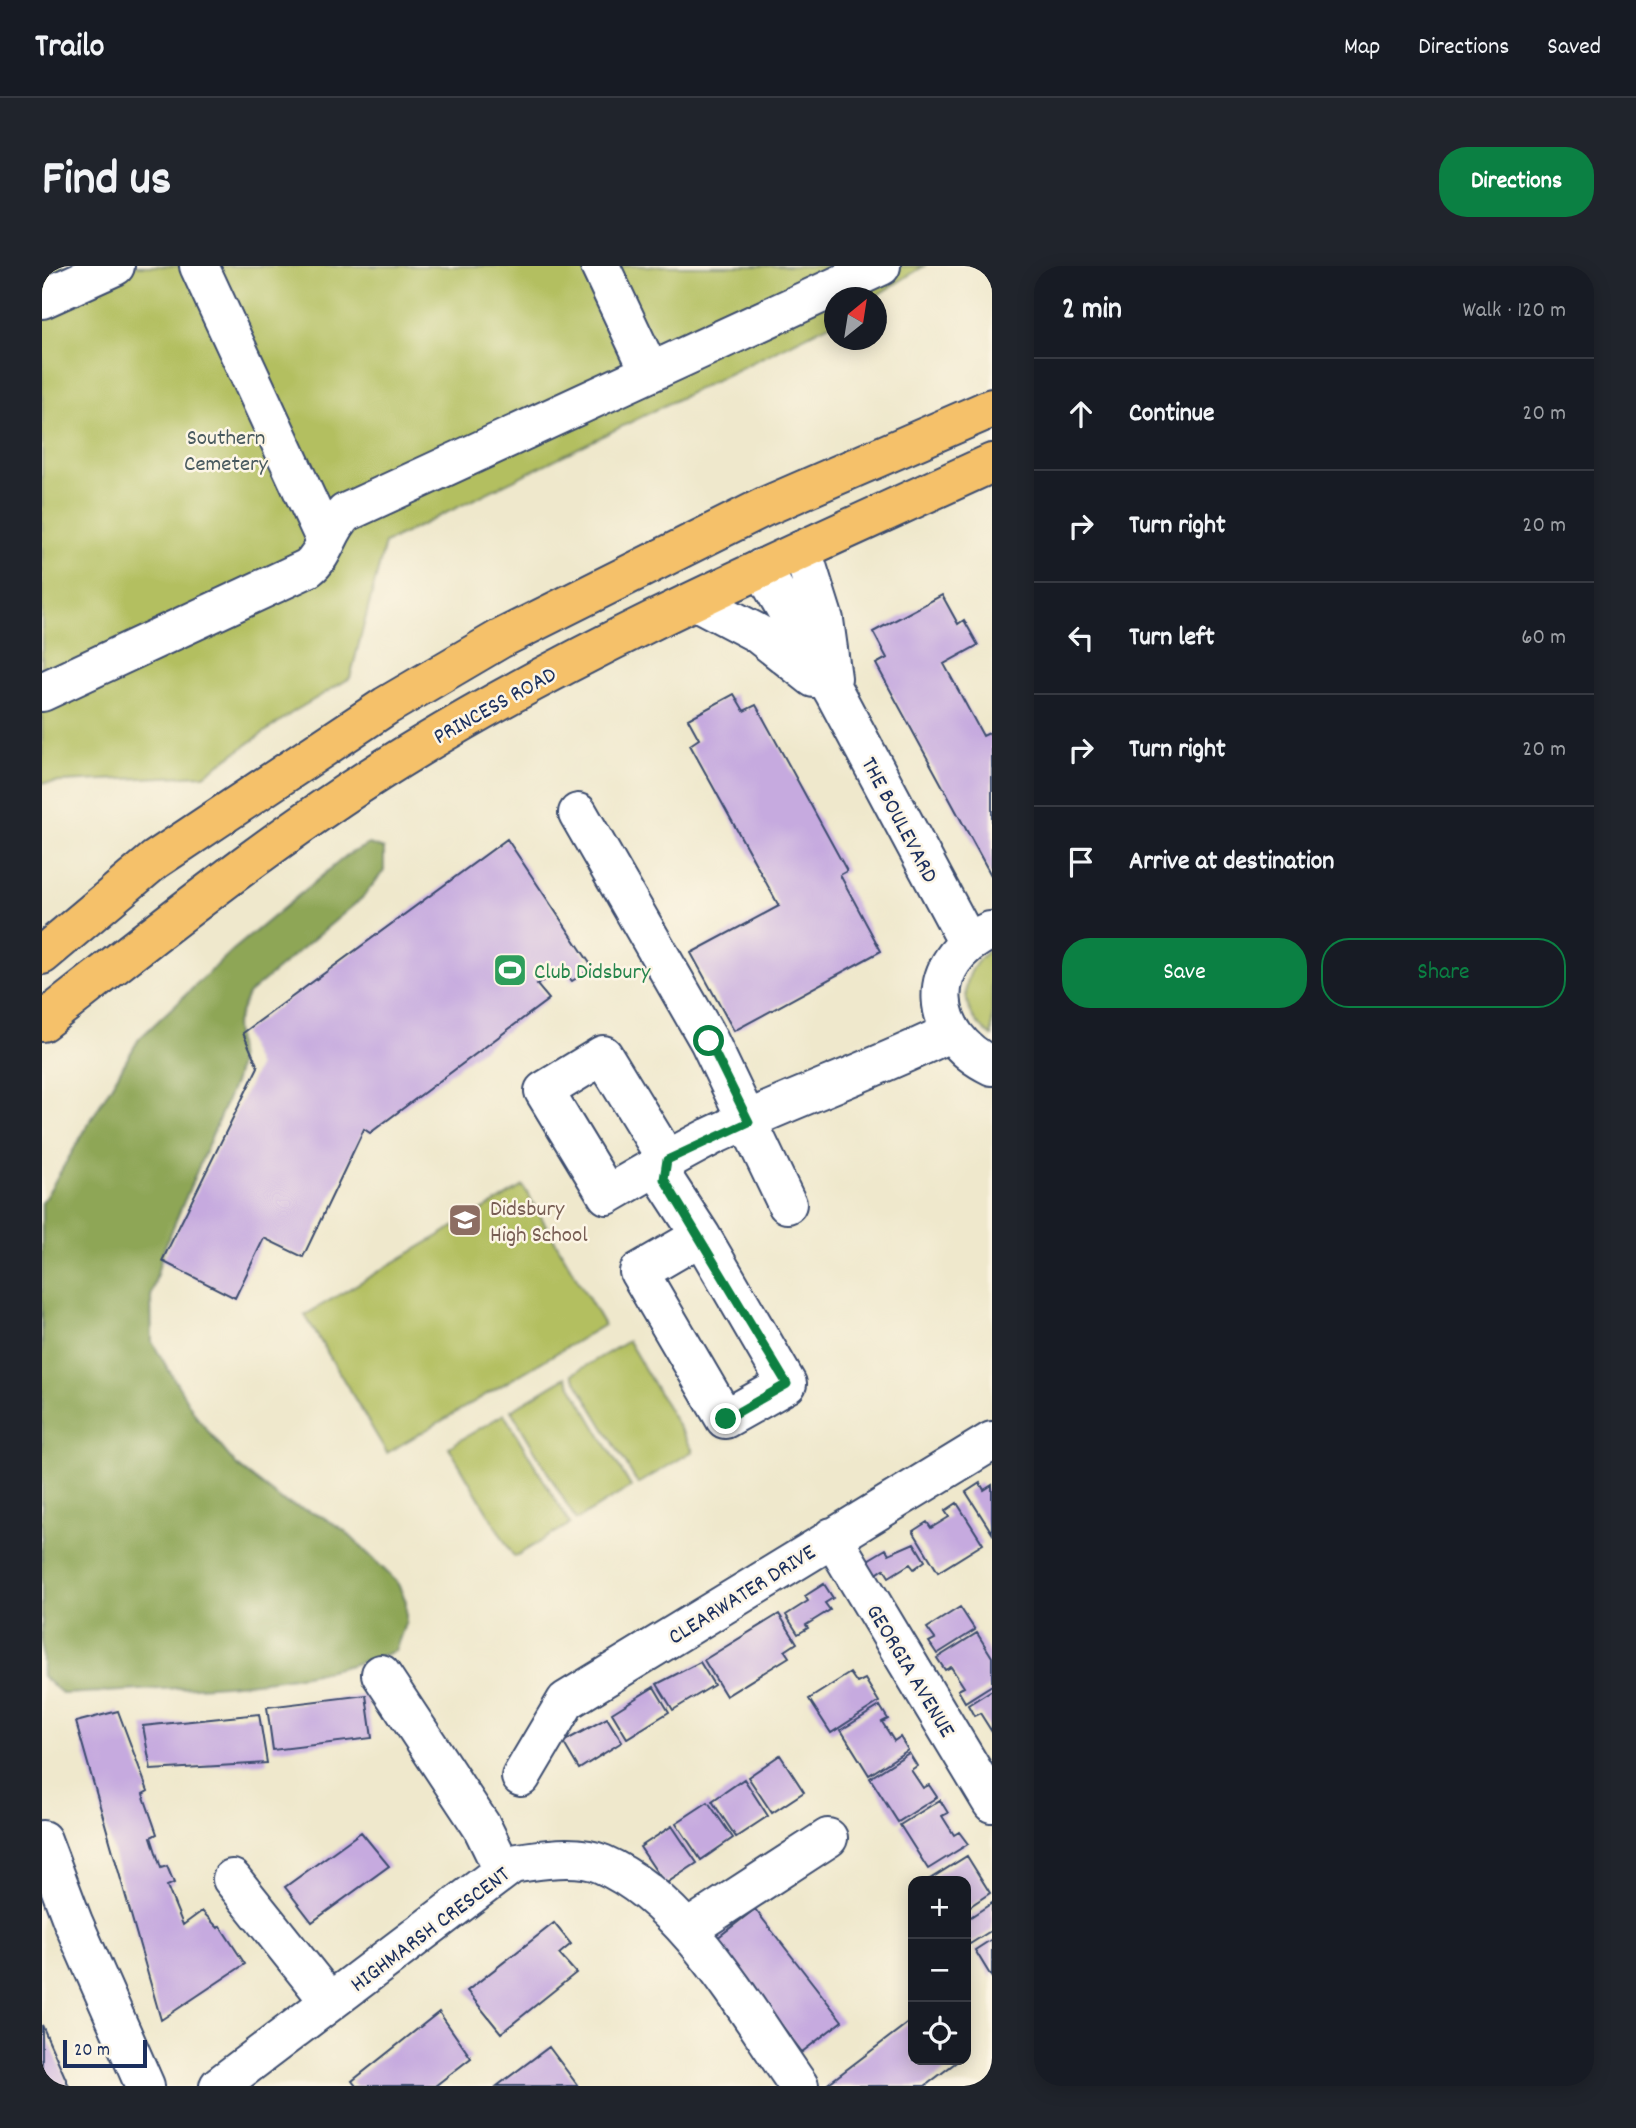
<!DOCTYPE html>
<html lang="en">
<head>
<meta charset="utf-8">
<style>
  body { margin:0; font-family:Dekko,sans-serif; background:#20242c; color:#f1f3f6 }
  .controls { position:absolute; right:21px; bottom:21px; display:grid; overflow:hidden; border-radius:14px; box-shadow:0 4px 18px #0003 }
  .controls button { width:63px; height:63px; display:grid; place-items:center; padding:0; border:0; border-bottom:2px solid #363941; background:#171b24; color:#f1f3f6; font:35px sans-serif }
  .compass { position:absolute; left:782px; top:21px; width:63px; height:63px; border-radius:50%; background:#171b24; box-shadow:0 4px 18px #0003; rotate:30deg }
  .scale { position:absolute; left:21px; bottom:18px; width:84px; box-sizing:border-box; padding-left:7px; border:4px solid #1b2f5e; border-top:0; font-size:19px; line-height:24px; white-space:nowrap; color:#1b2f5e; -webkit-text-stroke:5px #fcf5e5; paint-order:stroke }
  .stop { position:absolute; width:21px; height:21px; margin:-16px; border:5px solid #0b8043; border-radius:50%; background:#fff }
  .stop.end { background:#0b8043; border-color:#fff; box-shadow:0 2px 7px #0008 }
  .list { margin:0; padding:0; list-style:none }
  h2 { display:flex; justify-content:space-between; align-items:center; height:91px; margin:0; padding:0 28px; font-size:30px }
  h2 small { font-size:23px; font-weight:400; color:#9ea1a6 }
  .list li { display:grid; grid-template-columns:46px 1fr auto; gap:21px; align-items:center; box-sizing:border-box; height:112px; padding:0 28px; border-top:2px solid #363941 }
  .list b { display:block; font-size:26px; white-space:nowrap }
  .list em { font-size:23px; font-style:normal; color:#9ea1a6 }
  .actions { display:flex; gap:14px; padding:21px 28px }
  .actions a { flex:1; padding:16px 0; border:2px solid #0b8043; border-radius:28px; text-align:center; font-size:24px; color:#0b8043 }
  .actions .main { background:#0b8043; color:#fff }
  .icon { flex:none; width:38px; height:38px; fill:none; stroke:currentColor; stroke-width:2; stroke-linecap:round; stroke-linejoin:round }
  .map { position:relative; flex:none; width:950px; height:1820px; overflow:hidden; border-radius:28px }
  header { display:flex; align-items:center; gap:42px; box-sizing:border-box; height:98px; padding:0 35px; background:#171b24; border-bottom:2px solid #363941 }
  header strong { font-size:33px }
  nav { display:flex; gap:38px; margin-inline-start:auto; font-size:24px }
  .intro { display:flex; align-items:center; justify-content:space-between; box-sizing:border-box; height:168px; padding:0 42px }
  h1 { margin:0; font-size:49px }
  .button { padding:18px 32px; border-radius:28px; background:#0b8043; color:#fff; font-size:24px; font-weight:700 }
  main { display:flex; gap:42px; padding:0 42px }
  aside { flex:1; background:#171b24; border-radius:28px; box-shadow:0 4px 18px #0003 }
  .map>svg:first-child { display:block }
  .green { fill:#b3bf61; stroke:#677760; stroke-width:2 }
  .forest { fill:#8ea657; stroke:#546a5a; stroke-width:2 }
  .building { fill:#c6aadf }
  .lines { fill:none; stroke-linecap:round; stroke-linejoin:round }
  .minor-casing { stroke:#3b4b6e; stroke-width:42 }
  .highway-casing { stroke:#3b4b6e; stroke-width:42 }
  .minor { stroke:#fff; stroke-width:38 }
  .highway { stroke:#f5c16b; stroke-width:38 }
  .route { stroke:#0b8043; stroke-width:9 }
  .labels { text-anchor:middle; stroke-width:5; stroke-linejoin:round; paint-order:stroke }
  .park-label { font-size:23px; fill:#495a5f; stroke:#fcf5e5 }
  .street-label { font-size:23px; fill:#1b2f5e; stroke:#fcf5e5 }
  .leisure-label { font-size:23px; fill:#27864d; stroke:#fcf5e5; text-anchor:start }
  .education-label { font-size:23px; fill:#785e54; stroke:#fcf5e5; text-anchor:start }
</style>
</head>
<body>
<header>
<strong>Trailo</strong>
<nav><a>Map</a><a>Directions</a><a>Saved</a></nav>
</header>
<div class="intro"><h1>Find us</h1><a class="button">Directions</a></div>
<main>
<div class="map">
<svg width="950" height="1820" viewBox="0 0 950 1820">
  <rect width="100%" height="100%" fill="#fcf5e5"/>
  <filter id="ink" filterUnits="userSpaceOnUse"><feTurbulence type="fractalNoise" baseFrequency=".0143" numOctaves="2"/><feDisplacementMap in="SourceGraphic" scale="14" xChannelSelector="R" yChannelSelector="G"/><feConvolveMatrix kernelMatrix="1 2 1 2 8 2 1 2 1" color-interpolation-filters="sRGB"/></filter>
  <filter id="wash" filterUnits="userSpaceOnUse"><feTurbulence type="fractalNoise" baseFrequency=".00686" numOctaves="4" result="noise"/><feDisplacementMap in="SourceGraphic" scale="28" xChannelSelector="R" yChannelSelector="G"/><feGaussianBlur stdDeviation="1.57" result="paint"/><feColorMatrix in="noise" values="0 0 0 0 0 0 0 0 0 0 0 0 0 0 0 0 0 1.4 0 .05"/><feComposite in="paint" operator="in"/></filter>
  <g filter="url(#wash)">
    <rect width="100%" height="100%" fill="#efe8cc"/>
    <path class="green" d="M0 0H882L832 31 792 32V56L343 277 308 412 251 446 162 509 0 517Z
      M950 682V770C915 746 916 706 950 682Z
      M481 920 562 1059 345 1187 263 1049Z
      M586 1075 651 1185 596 1218 530 1108Z
      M524 1111 589 1221 534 1254 469 1144Z
      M462 1148 528 1258 472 1291 407 1181Z"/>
    <path class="forest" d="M327 578 342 583V605L320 632 206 728 193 759 197 797 193 815 121 985 109 1031 110 1076 156 1153 194 1199 242 1236 281 1251 303 1265 355 1316 364 1335V1355L353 1385C249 1424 131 1421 21 1428L0 1410V937L97 773 191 684 305 589Z"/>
    <g id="blocks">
      <path class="building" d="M900 329 916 358 922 354 936 379 902 398 941 470 947 467 950 471V611L834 398 845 392 831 366Z
        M692 428 702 445 714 439 805 605 798 609 839 685 692 765 649 687 737 640 648 479 657 473 646 453Z
        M465 573 551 702 530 715 518 702 495 719 507 733 328 867 322 863 261 991 222 972 193 1032 120 995 216 801 201 767Z
        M938 1217 942 1224 950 1219V1267L924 1226Z
        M915 1237 941 1278 896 1306 871 1265 885 1256 889 1262 907 1251 903 1245Z
        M872 1277 883 1295 872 1303 868 1298 847 1311 842 1303 833 1309 824 1295 844 1283 847 1288Z
        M782 1318 791 1332 783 1337 788 1344 764 1359 766 1362 756 1368 744 1349 766 1335 763 1330Z
        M918 1341 933 1364 895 1388 887 1376 893 1373 885 1362Z
        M737 1348 755 1377 743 1385 747 1391 684 1430 662 1394Z
        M935 1367 950 1391V1419L923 1436 916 1424 922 1421 909 1401 903 1404 895 1392Z
        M658 1396 672 1419 631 1444 615 1418Z
        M808 1407 815 1417 823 1413 837 1436 789 1467 767 1433Z
        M612 1421 627 1446 585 1472 570 1447Z
        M950 1424V1466L938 1447 932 1450 926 1439Z
        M324 1429 330 1472 231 1484 225 1441Z
        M838 1440 846 1453 840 1456 852 1475 858 1471 866 1484 827 1509 799 1464Z
        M76 1445 106 1525 101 1528 115 1568 109 1571 119 1602 125 1600 132 1617 125 1620 141 1659 160 1645 176 1662 178 1660 203 1698 119 1754 34 1456Z
        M217 1448 225 1497 109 1504 101 1460Z
        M565 1452 580 1476 537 1503 521 1476Z
        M867 1487 875 1500 869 1504 881 1522 887 1519 895 1531 856 1556 828 1512Z
        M738 1489 762 1526 730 1547 706 1511Z
        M702 1513 726 1550 694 1571 670 1535Z
        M898 1534 906 1547 900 1550 912 1569 917 1566 926 1578 886 1603 858 1559Z
        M666 1536 691 1572 659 1594 634 1557Z
        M630 1560 655 1597 623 1618 598 1581Z
        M319 1566 347 1600 270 1656 243 1621Z
        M925 1590 948 1627 924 1643V1615L888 1613Z
        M950 1637V1664L928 1678 924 1672V1654Z
        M713 1643 800 1755 760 1786 674 1673Z
        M512 1657 529 1678 517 1688 534 1707 459 1767 425 1725Z
        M950 1673V1712L933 1684Z
        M397 1746 429 1792 393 1820H314L310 1815Z
        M871 1753V1794H917L883 1820H783Z
        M0 1759 27 1820H0Z
        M507 1781 536 1820H455Z"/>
    </g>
  </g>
  <g filter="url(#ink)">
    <use href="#blocks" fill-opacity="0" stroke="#3b4b6e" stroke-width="2"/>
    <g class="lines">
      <g class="minor-casing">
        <path id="minor" d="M157 0 284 275
          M558 0 608 106
          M0 33 73 0
          M760 284 782 354 790 412
          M720 302 793 428 926 677
          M654 335 715 367 772 412
          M0 426 266 302C284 288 286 263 303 247L839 0
          M536 547 667 775 745 938
          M948 665C880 695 886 770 950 800
          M659 970 622 913 625 894 561 789 502 825 565 929C599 909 633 889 668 871 747 833 830 805 909 766
          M659 970 745 1118 683 1153 597 1006Z
          M790 1271 950 1537
          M339 1408 440 1561 461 1604
          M479 1511 524 1435 950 1175
          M0 1574 31 1656 103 1820
          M190 1613 288 1736
          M646 1663 786 1572
          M177 1820 470 1598C495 1594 535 1587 560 1598 644 1634 705 1747 757 1820"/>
      </g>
      <g class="highway-casing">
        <path id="highway" d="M0 689 113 594 344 440 458 373 722 241 950 142
          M0 756C123 660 244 561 377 481 560 370 757 286 950 197"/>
      </g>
      <use href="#minor" class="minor"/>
      <use href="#highway" class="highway"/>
    </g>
  </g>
  <g class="lines" filter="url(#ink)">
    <path class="route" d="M667 775 707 856 625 894 622 913 745 1118 684 1153"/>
  </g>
  <defs>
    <g id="stadium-square" transform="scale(1.75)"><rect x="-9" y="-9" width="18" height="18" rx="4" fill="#2e9e5b" stroke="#fcf5e5"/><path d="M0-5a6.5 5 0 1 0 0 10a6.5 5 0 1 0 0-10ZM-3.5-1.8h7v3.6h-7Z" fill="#fff"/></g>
    <g id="school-square" transform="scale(1.75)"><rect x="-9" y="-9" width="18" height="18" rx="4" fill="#8d6e63" stroke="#fcf5e5"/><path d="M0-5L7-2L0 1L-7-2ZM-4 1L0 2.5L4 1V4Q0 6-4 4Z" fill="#fff"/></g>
  </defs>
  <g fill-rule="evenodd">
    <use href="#stadium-square" x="468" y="704"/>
    <use href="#school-square" x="423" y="954"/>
  </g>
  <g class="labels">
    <g class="park-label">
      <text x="184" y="178">Southern<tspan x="184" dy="26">Cemetery</tspan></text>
    </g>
    <g class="street-label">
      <text transform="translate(452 438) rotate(-29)" y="8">PRINCESS ROAD</text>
      <text transform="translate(859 553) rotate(62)" y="8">THE BOULEVARD</text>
      <text transform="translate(699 1327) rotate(-32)" y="8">CLEARWATER DRIVE</text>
      <text transform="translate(870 1404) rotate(59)" y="8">GEORGIA AVENUE</text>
      <text transform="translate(387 1662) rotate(-37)" y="8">HIGHMARSH CRESCENT</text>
    </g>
    <g class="leisure-label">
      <text x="492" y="712">Club Didsbury</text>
    </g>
    <g class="education-label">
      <text x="448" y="949">Didsbury<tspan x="448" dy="26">High School</tspan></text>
    </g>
  </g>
</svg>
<div class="controls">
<button>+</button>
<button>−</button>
<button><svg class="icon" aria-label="locate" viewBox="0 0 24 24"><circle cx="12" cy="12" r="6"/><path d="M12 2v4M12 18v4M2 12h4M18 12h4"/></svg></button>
</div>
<svg class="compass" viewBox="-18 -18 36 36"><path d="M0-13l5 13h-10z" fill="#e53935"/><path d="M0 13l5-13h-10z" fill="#9ea1a6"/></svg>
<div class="scale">20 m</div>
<div class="stop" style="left:667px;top:775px"></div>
<div class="stop end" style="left:684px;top:1153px"></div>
</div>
<aside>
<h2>2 min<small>Walk · 120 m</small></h2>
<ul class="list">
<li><svg class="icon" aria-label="ahead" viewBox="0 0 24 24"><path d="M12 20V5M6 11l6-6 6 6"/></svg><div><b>Continue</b></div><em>20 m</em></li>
<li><svg class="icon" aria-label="right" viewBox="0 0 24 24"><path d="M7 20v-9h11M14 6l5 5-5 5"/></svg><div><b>Turn right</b></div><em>20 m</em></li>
<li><svg class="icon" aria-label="left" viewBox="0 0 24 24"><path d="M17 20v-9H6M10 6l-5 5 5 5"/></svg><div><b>Turn left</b></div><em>60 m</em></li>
<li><svg class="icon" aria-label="right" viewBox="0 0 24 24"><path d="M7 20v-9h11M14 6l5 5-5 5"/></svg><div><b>Turn right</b></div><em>20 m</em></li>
<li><svg class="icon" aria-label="arrive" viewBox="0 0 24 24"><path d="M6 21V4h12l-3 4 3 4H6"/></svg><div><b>Arrive at destination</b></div></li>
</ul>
<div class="actions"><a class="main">Save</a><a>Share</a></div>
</aside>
</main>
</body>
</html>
